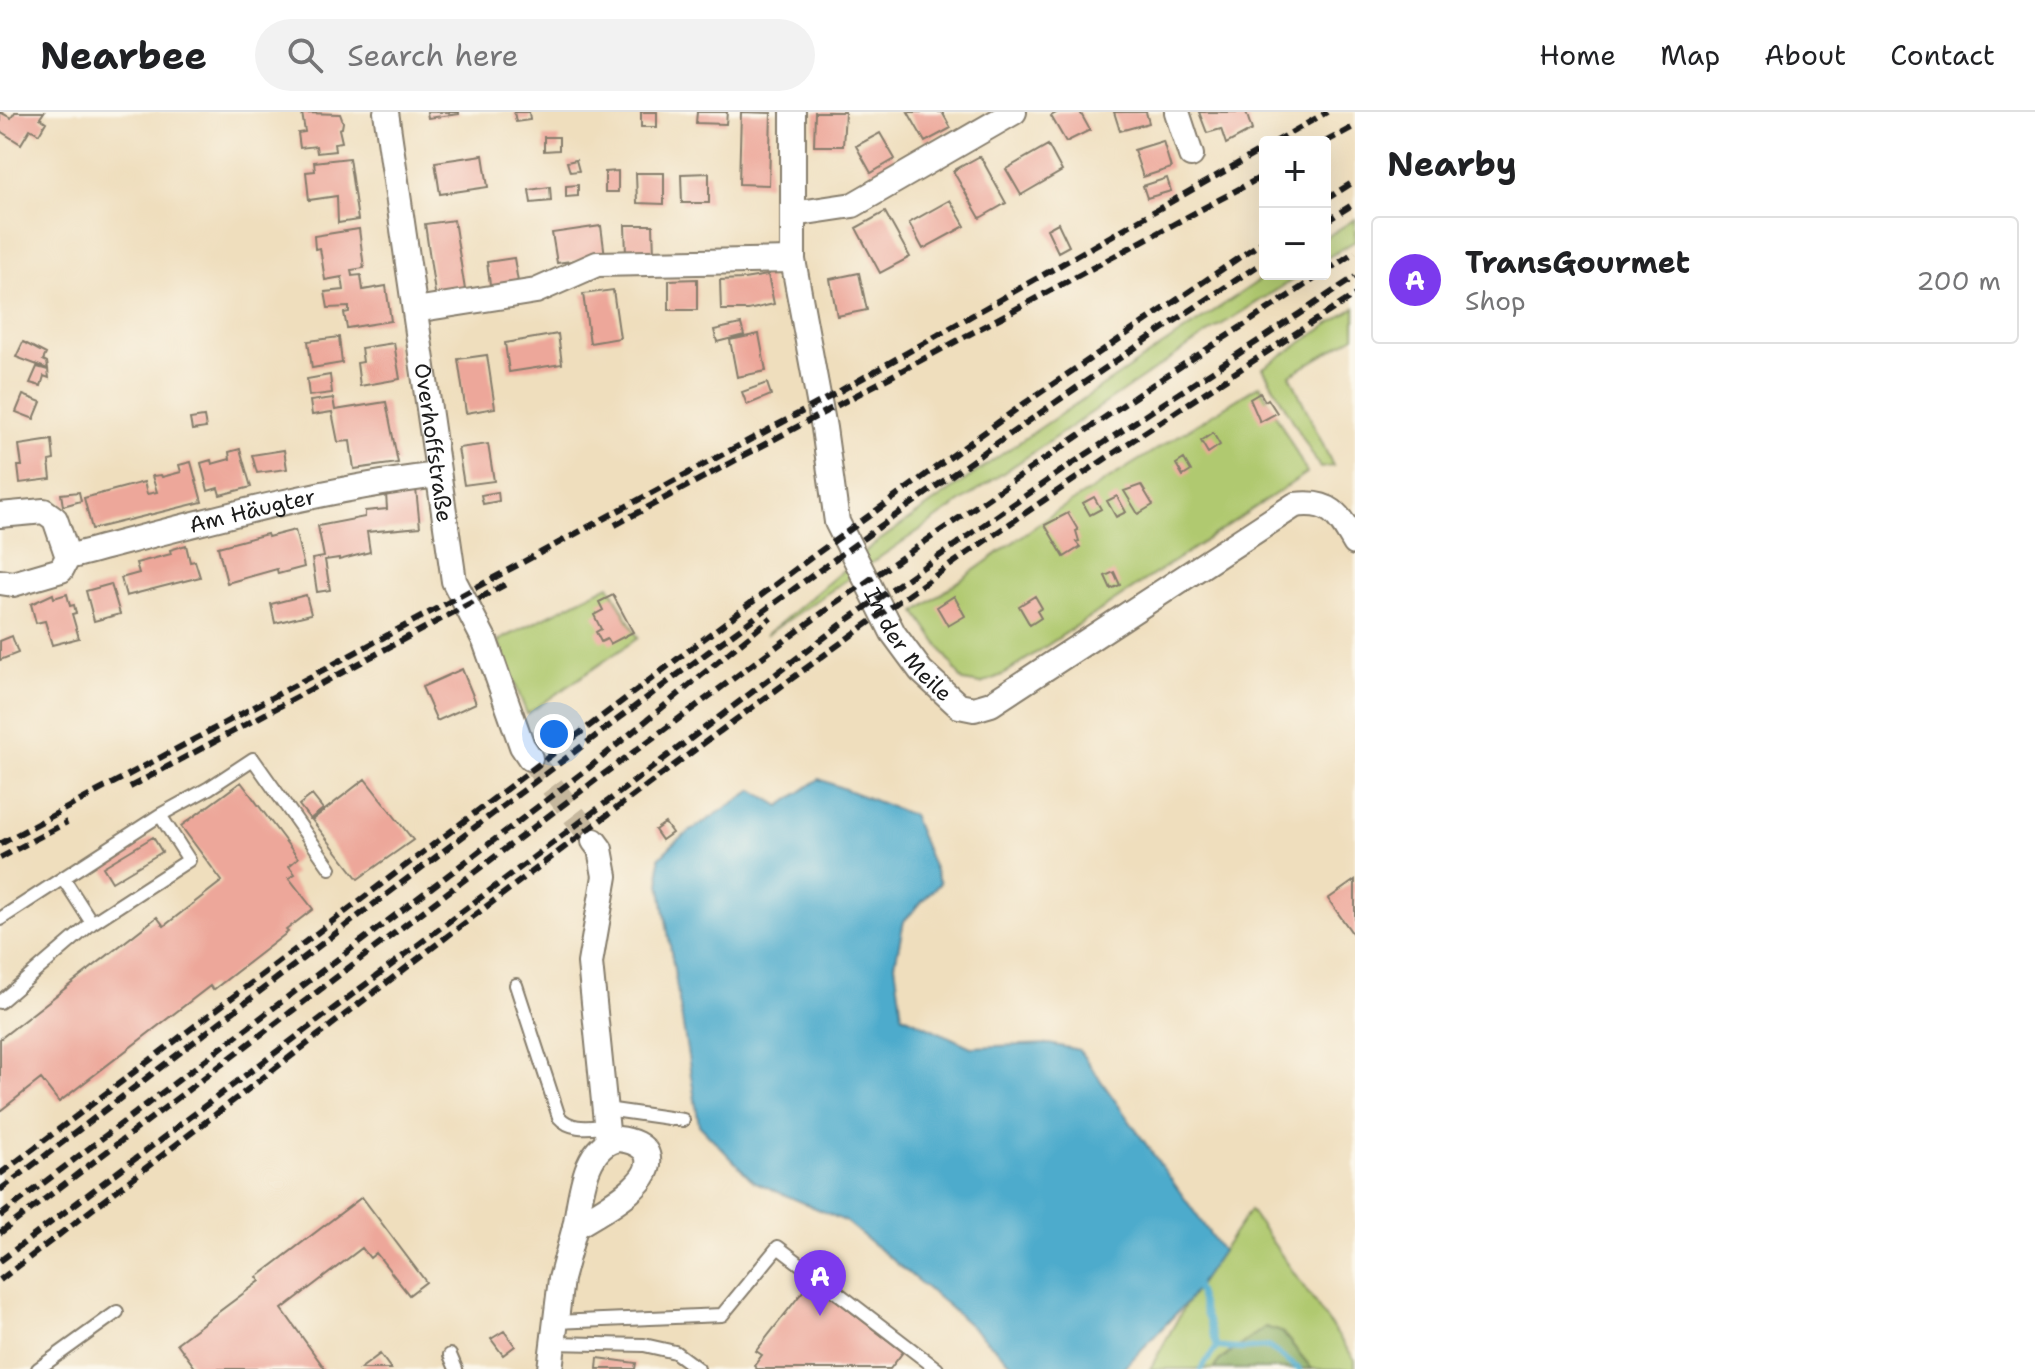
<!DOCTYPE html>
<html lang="en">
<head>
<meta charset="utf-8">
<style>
  body { margin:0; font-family:"Shantell Sans",sans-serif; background:#f2f2f2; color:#202124 }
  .controls { position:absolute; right:24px; top:24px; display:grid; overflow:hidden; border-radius:8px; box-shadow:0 8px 32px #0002 }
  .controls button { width:72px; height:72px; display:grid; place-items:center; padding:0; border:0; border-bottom:2px solid #e0e0e0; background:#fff; color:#202124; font:40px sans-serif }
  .you { position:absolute; left:554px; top:622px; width:28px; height:28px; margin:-20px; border:6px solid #fff; border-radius:50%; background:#1a73e8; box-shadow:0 0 0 12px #1a73e833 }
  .badge { display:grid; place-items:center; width:52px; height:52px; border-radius:50%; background:#7c3aed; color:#fff; font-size:26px; font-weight:700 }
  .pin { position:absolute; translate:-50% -66px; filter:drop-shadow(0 2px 4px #0008) }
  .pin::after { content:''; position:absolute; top:42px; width:28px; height:24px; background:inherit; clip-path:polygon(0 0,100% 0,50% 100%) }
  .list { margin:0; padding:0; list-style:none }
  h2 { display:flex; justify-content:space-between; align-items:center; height:104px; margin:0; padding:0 32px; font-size:34px }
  h2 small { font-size:26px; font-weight:400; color:#757577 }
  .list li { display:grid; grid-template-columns:52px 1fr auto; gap:24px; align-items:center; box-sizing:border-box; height:128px; margin:0 16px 16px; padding:0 16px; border:2px solid #e0e0e0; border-radius:8px }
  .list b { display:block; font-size:30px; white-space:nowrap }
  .list p { margin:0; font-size:26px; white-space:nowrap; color:#757577 }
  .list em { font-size:26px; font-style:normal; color:#757577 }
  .icon { flex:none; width:44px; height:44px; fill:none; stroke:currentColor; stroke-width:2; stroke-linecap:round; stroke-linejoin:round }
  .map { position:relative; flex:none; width:1355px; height:1257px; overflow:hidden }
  header { display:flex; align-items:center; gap:48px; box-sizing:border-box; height:112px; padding:0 40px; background:#fff; border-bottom:2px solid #e0e0e0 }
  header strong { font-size:38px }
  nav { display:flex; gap:44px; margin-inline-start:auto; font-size:28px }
  .search { width:560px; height:72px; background:#f2f2f2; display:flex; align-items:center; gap:20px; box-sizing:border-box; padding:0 28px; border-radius:44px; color:#757577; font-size:30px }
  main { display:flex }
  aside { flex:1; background:#fff }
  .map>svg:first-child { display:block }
  .green { fill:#b0c96f; stroke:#667246; stroke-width:2 }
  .forest { fill:#8cad62; stroke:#54643f; stroke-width:2 }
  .water { fill:#4dabcc; stroke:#346474; stroke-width:2 }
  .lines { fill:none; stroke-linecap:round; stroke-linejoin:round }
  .stream { stroke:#4dabcc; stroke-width:6 }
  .building { fill:#eda79a }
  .minor-tunnel { stroke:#c5b79d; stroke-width:24; stroke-dasharray:24 12; stroke-linecap:butt }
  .service-casing { stroke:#867d6c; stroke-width:16 }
  .minor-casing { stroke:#867d6c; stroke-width:28 }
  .service { stroke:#fff; stroke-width:12 }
  .minor { stroke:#fff; stroke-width:24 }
  .rail { stroke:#1c1c1c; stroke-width:6; stroke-dasharray:12 6; stroke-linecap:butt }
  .labels { text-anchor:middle; stroke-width:6; stroke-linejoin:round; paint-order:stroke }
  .street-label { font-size:22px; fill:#1c1c1c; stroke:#fbf7ec }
</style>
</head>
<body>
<header>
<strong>Nearbee</strong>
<div class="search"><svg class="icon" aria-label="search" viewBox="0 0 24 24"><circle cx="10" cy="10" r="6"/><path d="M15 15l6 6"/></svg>Search here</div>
<nav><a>Home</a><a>Map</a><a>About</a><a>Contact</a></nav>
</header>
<main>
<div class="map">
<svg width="1355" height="1257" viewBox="0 0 1355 1257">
  <rect width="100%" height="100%" fill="#fbf7ec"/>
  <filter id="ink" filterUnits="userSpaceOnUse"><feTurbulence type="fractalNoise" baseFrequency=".0125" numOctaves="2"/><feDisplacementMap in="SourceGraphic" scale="16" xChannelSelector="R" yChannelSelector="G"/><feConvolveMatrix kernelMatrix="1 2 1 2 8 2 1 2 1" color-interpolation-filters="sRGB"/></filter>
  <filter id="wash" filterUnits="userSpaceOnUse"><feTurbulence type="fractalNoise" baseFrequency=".006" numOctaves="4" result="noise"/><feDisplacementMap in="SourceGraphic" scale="32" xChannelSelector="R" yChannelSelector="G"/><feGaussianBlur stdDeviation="1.8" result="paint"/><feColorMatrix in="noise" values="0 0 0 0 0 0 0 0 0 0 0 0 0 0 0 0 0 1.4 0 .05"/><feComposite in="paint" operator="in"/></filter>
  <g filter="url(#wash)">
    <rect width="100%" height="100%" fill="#efdebd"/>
    <path class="green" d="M1355 107V129L1325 147V126Z
      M1269 162H1302L1208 221 766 523 873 433 1015 333Z
      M1355 195V224L1290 263 1333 354 1320 356 1263 256Z
      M1260 273 1307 361 1004 562 981 572 963 569 916 500 1054 401Z
      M609 473 638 526 527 602 498 529Z
      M1250 1098 1355 1248V1257H1312L1282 1220 1219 1249 1215 1257H1150L1187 1190Z"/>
    <path class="forest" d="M1265 1215 1282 1220 1312 1257H1215L1219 1249Z"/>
    <path class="water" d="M819 667 912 703 940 771 904 809 895 852 902 903 971 935 1049 932 1079 938 1222 1139 1187 1190 1123 1257H1018L946 1192 845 1109 753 1069 699 1013 660 771 659 746 677 728 753 678 780 694Z"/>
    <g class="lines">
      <path class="stream" d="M1195 1171 1217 1235
        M1217 1235 1240 1237 1268 1235 1299 1257
        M1201 1257 1217 1235"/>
    </g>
    <g id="blocks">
      <path class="building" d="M0 0 11 6 15 0H44L40 6 46 10 39 22 30 17 21 32 0 19Z
        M427 0H459V2L428 6Z
        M514 0H529L530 8 516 10Z
        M641 0H657V15H641Z
        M697 0H727L726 12 696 11Z
        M741 0 771 1 769 73 739 72Z
        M815 0H845L843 34H814Z
        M908 0H942L951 16 925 30Z
        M1058 0H1080L1090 18 1066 30 1051 4Z
        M1114 0H1146L1149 11 1120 19Z
        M1199 0H1246L1252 18 1226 32 1221 17 1207 21Z
        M302 1 340 2 343 10 342 16 339 17 342 30 334 31 335 39 317 41 316 34 300 36 298 21 305 20Z
        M880 21 895 47 871 61 856 34Z
        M544 25H559V38L544 39Z
        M1163 29 1171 56 1143 65 1134 38Z
        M1048 33 1062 59 1021 83 1006 57Z
        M483 43 488 75 440 82 435 50Z
        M980 44 1006 91 980 106 953 59Z
        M349 46 358 108 338 111 337 84 309 88 306 60 315 59 314 50Z
        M576 48 579 59 570 60 567 50Z
        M618 59V80H605V60Z
        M636 61H664V92L637 91Z
        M709 61V91H682L681 62Z
        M1167 66 1171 79 1147 86 1143 74Z
        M578 73V84L566 85V74Z
        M550 75 551 89 531 91 529 78Z
        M950 88 965 114 923 137 909 111Z
        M885 100 910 145 880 161 856 116Z
        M454 108 466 184 436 188 425 112Z
        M1058 111 1069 134 1058 140 1047 117Z
        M625 113H653L654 143H626Z
        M601 114 605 144 557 151 552 121Z
        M359 117 364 156 351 158 352 164 361 163 363 178 386 174 391 209 347 216 344 201 349 200V195L328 196 325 180 344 178 342 165 325 168 320 136 315 137 314 124Z
        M514 146 519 176 491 180 487 150Z
        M859 161 867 198 837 204 830 167Z
        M768 163 774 192 748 198H721L720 168 744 167Z
        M697 167V198H669V168Z
        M613 178 620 226 590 231 583 182Z
        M741 212 744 223 717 230 714 218Z
        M558 222 562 252 509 260 505 231Z
        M759 222 766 259 737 265 730 228Z
        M339 225 342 251 312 256 308 229Z
        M23 230 46 242 43 248 47 250 48 257 16 245Z
        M394 231 400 267 360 274 357 251 363 250 361 236Z
        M487 243 495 296 466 301 458 247Z
        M37 255 48 258 49 266 44 264 41 274 30 271Z
        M330 263 332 281 309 284 307 267Z
        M767 271 771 283 747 293 742 280Z
        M1260 281 1265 289 1268 287 1277 301 1260 310 1250 287Z
        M23 283 41 290 34 307 16 300Z
        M333 286 335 298 386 290 398 351 354 357 350 329 338 330 332 300 312 303 310 289Z
        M204 305 206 316 192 318 190 307Z
        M1213 321 1220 333 1208 341 1201 329Z
        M52 328 54 348 49 349 51 367 20 371 18 354H22L19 333Z
        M488 332 494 369 464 373 458 336Z
        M240 337 251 375 220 383 218 376 208 379 201 351 211 348 212 352 230 347 229 340Z
        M284 338 287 357 257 361 252 343Z
        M1184 347 1191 359 1183 364 1176 352Z
        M191 350 202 390 92 417 84 386 144 370 147 382 157 380 152 364 161 363 162 365 181 360 179 353Z
        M1141 373 1153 393 1138 402 1124 379Z
        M416 377 420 415 367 420 370 440 339 448V446L325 448 330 478 317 480 312 447 324 445 318 414 365 405V399L387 397 386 381Z
        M79 380 81 389 63 394 61 382Z
        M498 380 499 389 483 392 481 383Z
        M1117 384 1126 400 1116 405 1107 389Z
        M1094 385 1101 397 1090 403 1083 391Z
        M1068 401 1078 418 1076 419 1079 429 1076 430 1080 435 1064 445 1045 413Z
        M295 418 304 455 278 462 277 457 227 471 218 435 267 422 268 425Z
        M186 433 190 450 195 449 200 465 126 484 121 466 139 461 136 451 171 442 170 438Z
        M1114 460 1120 473 1111 477 1105 464Z
        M111 472 120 502 94 509 86 479Z
        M53 482 54 486 67 482 70 494 74 493 76 501 72 502 79 526 52 533 45 509 36 511 31 492Z
        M306 483 311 502 275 511 271 492Z
        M613 483 633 520 610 532 607 527 601 530 596 520 601 517 594 503 603 498 599 490Z
        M954 484 965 504 948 514 937 495Z
        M1035 484 1042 496 1037 499 1041 506 1030 513 1019 494Z
        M12 524 18 541 0 548V529Z
        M462 557 476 591 437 609 422 575Z
        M365 667 413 728 358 767 312 708Z
        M241 670 298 746 289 754 295 762 289 766 313 797 286 818 288 820 213 878 210 874 59 990 41 967 0 999V927L157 805 164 814 222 769 181 714Z
        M312 683 323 697 310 707 299 693Z
        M665 711 672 721 662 728 655 718Z
        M153 725 162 740 112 770 103 755Z
        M1355 768V825L1328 787Z
        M362 1085 426 1170 409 1183 376 1141 370 1146 362 1136 282 1197 325 1257H196L177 1231 260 1169 257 1165Z
        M811 1169 903 1240 890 1257H757L754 1254 762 1243 756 1239Z
        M504 1219 515 1234 503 1243 491 1227Z
        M380 1242 391 1257H360Z
        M598 1246 636 1251 635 1257H597Z"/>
    </g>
  </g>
  <g filter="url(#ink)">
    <use href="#blocks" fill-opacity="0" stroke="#867d6c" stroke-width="2"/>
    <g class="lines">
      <path class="minor-tunnel" d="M530 646 594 729"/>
      <g class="service-casing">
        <path id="service" d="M63 766 92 811
          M0 807 160 703 209 676 253 647 330 756
          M516 873 559 1005C571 1019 590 1015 607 1014
          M0 890 92 811 189 748 160 703
          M606 997 683 1008
          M555 1210 722 1203 778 1135 937 1257
          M552 1231 644 1233 675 1240 698 1257
          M450 1243 456 1257
          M38 1257 117 1200"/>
      </g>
      <g class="minor-casing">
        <g id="minor">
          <path id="s1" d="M386 0 454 469 485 529 522 634 530 646"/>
          <path id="s2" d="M793 0V148L824 316 837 410 893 521 921 559 959 594 974 597 991 592 1295 393C1331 388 1339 403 1355 431"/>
          <path d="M1177 0 1191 43"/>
          <path d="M793 102 853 93 1014 0"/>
          <path d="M415 198 536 179 597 152 793 148"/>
          <path d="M0 403 44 399 55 407 68 445"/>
          <path id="s3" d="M0 470 13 472 61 458 68 445C191 413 313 378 438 363"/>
          <path d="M594 729 600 737 605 764 590 851 608 1029"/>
          <path d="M618 1027C630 1028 646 1033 648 1046 653 1074 596 1101 575 1115 581 1086 583 1034 618 1027Z"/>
          <path d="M550 1257 561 1167 575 1115"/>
        </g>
      </g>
      <use href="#service" class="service"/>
      <use href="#minor" class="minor"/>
      <path class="rail" d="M1275 30 1327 0
        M1325 30 1355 14
        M1325 88 1355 69
        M1325 110 1355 91
        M1325 160 1355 140
        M615 413 1265 63
        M130 675 506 472
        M0 732 833 283 1265 36
        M0 746 67 710
        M0 1062 801 453 1025 291 1265 128
        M0 1078C417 761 827 436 1265 149
        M0 1104 590 655 771 506
        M0 1121 597 667 833 493 1149 275 1322 162
        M0 1149 846 509 1064 357 1355 165
        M0 1168C285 950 568 727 859 518 1021 401 1187 291 1355 183"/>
    </g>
  </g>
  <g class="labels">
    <g class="street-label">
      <text dy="8" stroke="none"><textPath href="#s1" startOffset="334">Overhoffstraße</textPath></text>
      <text dy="8" stroke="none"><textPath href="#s3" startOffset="268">Am Häugter</textPath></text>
      <text dy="8" stroke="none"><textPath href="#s2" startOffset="556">In der Meile</textPath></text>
    </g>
  </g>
</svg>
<div class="controls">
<button>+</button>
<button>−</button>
</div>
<div class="you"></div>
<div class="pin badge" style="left:820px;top:1204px">A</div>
</div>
<aside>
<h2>Nearby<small></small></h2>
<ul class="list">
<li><span class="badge">A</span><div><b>TransGourmet</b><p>Shop</p></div><em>200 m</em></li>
</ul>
</aside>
</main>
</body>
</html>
